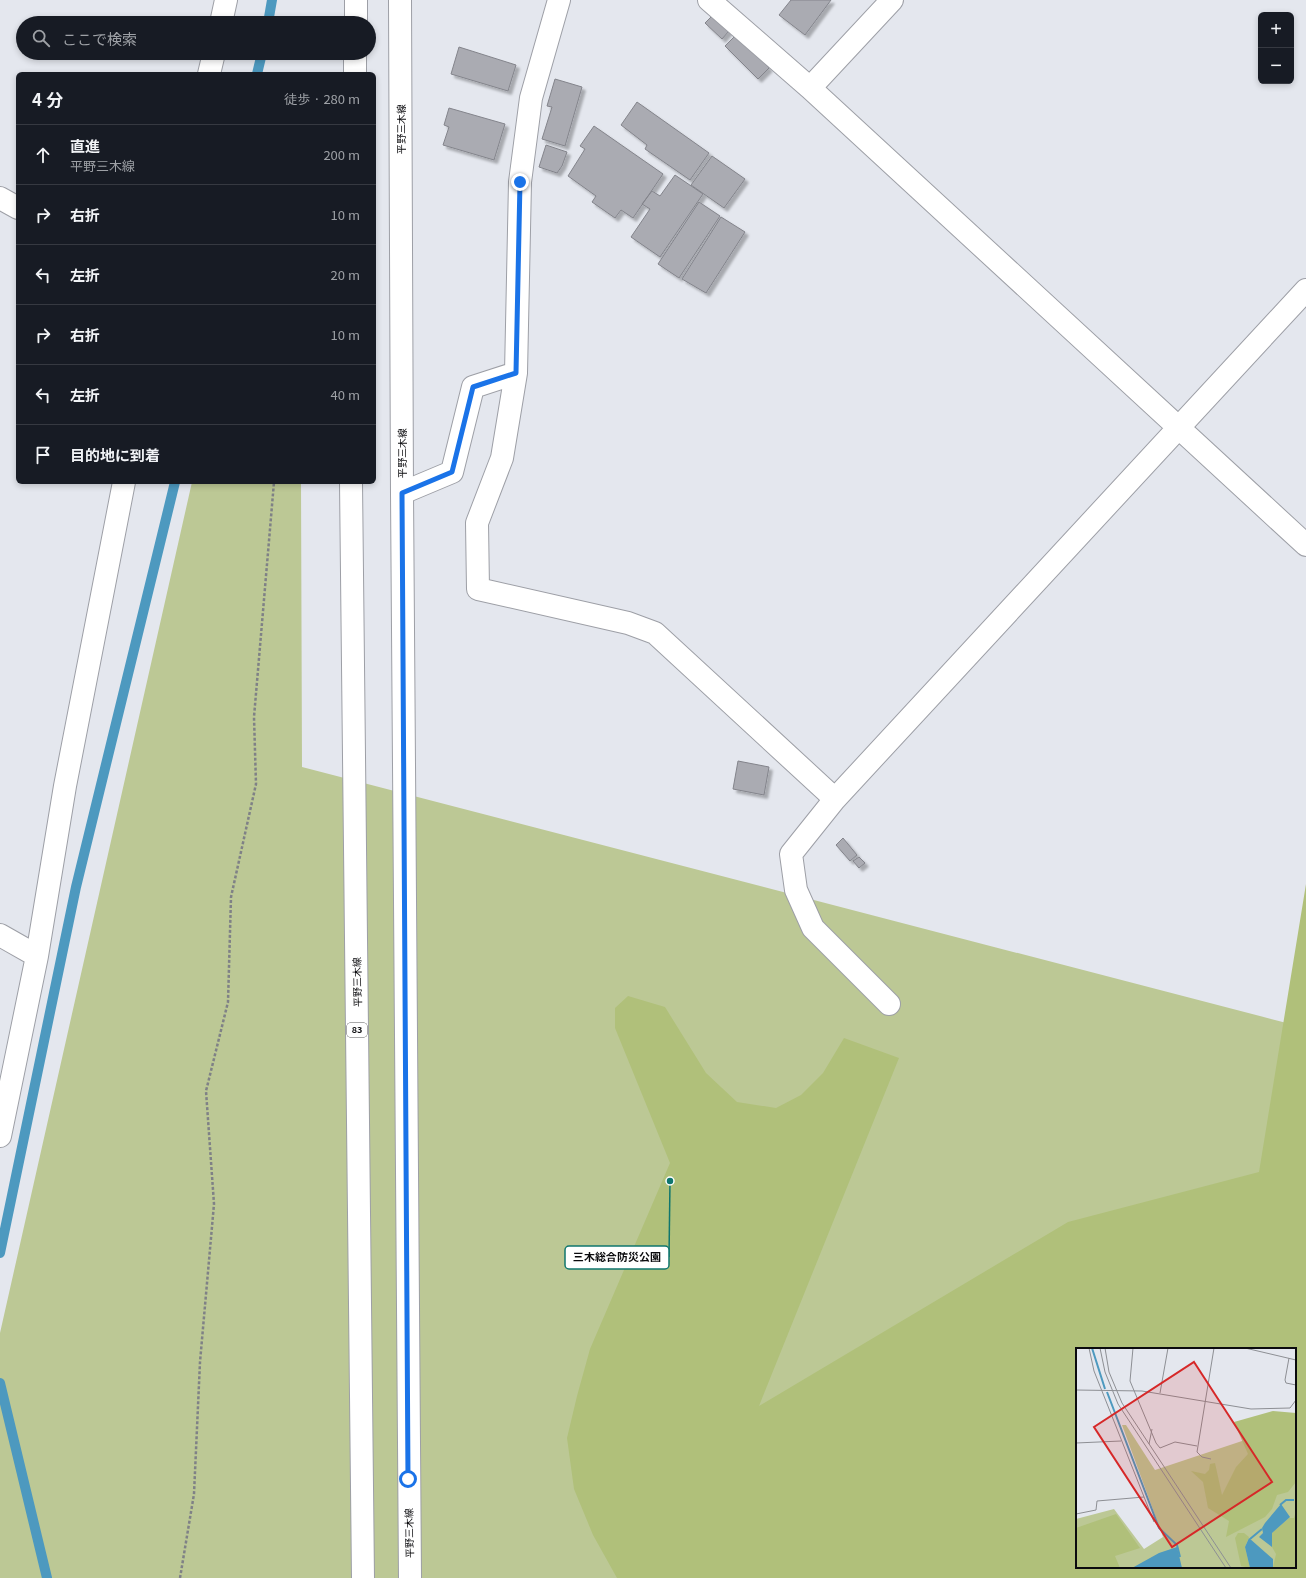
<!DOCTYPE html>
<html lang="ja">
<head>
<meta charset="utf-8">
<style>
  body { margin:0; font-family:Georgia,"Noto Sans JP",serif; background:#242831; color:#f1f3f6 }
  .controls { position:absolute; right:12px; top:12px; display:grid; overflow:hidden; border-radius:6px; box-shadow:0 2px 6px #0003 }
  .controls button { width:36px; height:36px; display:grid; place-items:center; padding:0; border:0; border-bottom:1px solid #363941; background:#171b24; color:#f1f3f6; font:20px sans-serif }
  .stop { position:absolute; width:12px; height:12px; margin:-9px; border:3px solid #1a73e8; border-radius:50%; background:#fff }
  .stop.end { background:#1a73e8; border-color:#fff; box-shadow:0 1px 4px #0008 }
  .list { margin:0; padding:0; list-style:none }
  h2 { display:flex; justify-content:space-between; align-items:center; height:52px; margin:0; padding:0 16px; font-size:17px }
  h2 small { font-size:13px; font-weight:400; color:#9ea1a6 }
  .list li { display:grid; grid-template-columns:26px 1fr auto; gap:12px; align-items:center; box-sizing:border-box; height:60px; padding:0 16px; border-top:1px solid #363941 }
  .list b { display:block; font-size:15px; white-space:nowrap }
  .list p { margin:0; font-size:13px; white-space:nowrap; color:#9ea1a6 }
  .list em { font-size:13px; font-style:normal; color:#9ea1a6 }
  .icon { flex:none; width:22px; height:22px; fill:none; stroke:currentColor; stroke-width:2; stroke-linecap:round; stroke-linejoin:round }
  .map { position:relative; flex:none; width:1306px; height:1578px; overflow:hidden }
  .search { position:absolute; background:#171b24; box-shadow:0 2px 6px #0003; left:16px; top:16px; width:360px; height:44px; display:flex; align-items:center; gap:10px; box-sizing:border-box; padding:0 14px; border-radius:22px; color:#9ea1a6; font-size:15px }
  .panel { position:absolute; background:#171b24; box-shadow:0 2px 6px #0003; left:16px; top:72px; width:360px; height:412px; border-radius:6px }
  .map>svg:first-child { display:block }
  .green { fill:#bcc895; fill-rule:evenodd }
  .forest { fill:#b0c07a; fill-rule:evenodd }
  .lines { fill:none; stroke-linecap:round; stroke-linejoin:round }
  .stream { stroke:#4d99bf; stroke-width:10 }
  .building { fill:#aaabb2; stroke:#83848b; filter:url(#shadow) }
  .minor-casing { stroke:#9d9fa6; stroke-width:24 }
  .major-casing { stroke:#9d9fa6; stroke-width:24 }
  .path { stroke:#7f8186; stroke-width:2.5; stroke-dasharray:3 2; stroke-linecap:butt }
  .minor { stroke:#fff; stroke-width:22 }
  .major { stroke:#fff; stroke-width:22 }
  .route { stroke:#1a73e8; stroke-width:5 }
  .labels { text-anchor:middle; stroke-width:4; stroke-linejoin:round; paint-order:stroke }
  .shield { fill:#fff; stroke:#545456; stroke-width:1 }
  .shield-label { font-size:9px; font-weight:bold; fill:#0b0b0e }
  .street-label { font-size:10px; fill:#0b0b0e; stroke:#fff }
  .inset-river { fill:none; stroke:#4d99bf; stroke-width:2 }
  .inset-road { fill:none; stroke:#8d8f94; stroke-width:1 }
  .view { fill:#d62828; fill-opacity:0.15; stroke:#d62828; stroke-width:2 }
  .inset-edge { fill:none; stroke:#0b0b0e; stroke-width:2 }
  .leader { fill:none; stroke:#0f766e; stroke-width:1.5 }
  .callout-dot { fill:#0f766e; stroke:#fff; stroke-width:1.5 }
  .callout { fill:#fff; stroke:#0f766e; stroke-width:1.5 }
  .callout-label { font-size:11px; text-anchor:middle; font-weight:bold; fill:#0b0b0e }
</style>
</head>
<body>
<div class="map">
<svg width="1306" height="1578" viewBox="0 0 1306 1578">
  <defs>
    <filter id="shadow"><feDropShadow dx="3.5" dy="3.5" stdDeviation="1" flood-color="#0004"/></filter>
  </defs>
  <rect width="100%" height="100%" fill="#e4e7ee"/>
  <path class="green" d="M192 482H301L302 767 1306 1028V1578H0V1333ZM1077 1349H1295V1567H1077Z"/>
  <path class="forest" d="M1306 884V1578H617L593 1535 574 1489 567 1438 577 1396 590 1349 670 1163 615 1028V1008L628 996 665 1007 706 1073 737 1102 776 1108 801 1095 823 1073 844 1038 899 1058 759 1406 1068 1222 1259 1172ZM1077 1349H1295V1567H1077Z"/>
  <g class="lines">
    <path class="stream" d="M268 23 272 0
      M257 74 262 53
      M0 1253 76 887 175 482
      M0 1383 47 1578"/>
  </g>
  <path class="building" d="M791 0H831L805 35 779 15Z
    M712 16 729 31 722 39 705 23Z
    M736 35 769 68 758 79 725 46Z
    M459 47 516 65 508 91 451 74Z
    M555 79 582 87 565 146 542 139 552 107 547 106Z
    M637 102 709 153 690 180 645 149 647 145 621 125Z
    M449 108 505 124 494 160 443 145 449 127 444 125Z
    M594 126 663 174 633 218 621 210 615 218 592 202 596 196 568 176 585 149 580 146Z
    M546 145 567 152 562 166 557 173 539 167Z
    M712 156 745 179 724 208 691 185Z
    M675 175 703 194 660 257 631 237 650 209 642 204 652 191 660 196Z
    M699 202 720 216 679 278 658 264Z
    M721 217 745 232 706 293 682 279Z
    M738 761 769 767 764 795 733 789Z
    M843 838 857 855 850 861 836 845Z
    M859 857 865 863 859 868 853 861Z"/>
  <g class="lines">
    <g class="minor-casing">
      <path id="minor" d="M559 0 531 98 520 182 516 373 502 458 477 523 478 589 628 623 655 633 835 799
        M709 0 810 88 1306 545
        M221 23 226 0
        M209 74 214 53
        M810 88 892 0
        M0 198 18 208
        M402 493 452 472 473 387 516 373
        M0 935 37 956
        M889 1004 813 928 796 890 791 854 835 799 1306 290
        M0 1136 37 956 65 786 124 482"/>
    </g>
    <g class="major-casing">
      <path id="major" d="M400 0 402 493 410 1578
        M356 23V0
        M355 74V53
        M351 482 363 1578"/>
    </g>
    <path class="path" d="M180 1578 194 1494 200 1362 214 1204 206 1091 228 1002 231 897 256 784 254 717 274 482"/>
    <use href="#minor" class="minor"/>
    <use href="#major" class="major"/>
  </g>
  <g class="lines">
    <path class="route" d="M408 1479 402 493 452 472 473 387 516 373 520 182"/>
  </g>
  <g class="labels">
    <rect class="shield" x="347" y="1023" width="20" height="14" rx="3"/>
    <g class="shield-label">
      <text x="357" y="1033">83</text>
    </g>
    <g class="street-label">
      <text transform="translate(401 129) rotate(-90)" y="4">平野三木線</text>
      <text transform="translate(402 453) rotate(-90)" y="4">平野三木線</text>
      <text transform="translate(357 982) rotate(-91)" y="4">平野三木線</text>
      <text transform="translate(409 1533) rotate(-91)" y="4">平野三木線</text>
    </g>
  </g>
  <g transform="translate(1076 1348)">
    <rect width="220" height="220" fill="#e4e7ee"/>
    <path d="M220 75V220H0V171L38 161 68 201 87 189 46 77H50L79 122Z" fill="#bcc895"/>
    <path d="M197 63 220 65V134L212 144 201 147 196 161 189 169 150 189 153 173 132 160 127 134 115 123 129 126 133 122 134 116 139 115 146 147 160 119 172 106 158 74ZM220 163V220L197 219 200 206 196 199V185L213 170H218ZM40 166 64 200 39 208 44 220H0V180ZM162 185H168L173 189 169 199 174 220 165 218 159 190Z" fill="#b0c07a"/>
    <path d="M205 156 214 169 196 185V199L183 189 187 185 186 180 189 175ZM173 190 197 211V220H174L169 199ZM101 199 106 220H56L83 205Z" fill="#4d99bf"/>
    <path class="inset-river" d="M16 0 29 41M31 44 83 180 101 197 104 209M204 157 210 152H218M174 191 186 181"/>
    <path class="inset-road" d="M13 0 18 23 78 174M24 0 29 24 42 56 150 220M29 0 33 24 46 55 155 220M57 0 54 33 80 95 84 100 99 94 121 98M169 0 220 12M213 10 209 32 210 35 220 37M0 42 66 43 175 61 214 60 220 52M84 45 92 0M0 95 45 93M73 96 76 81M135 111 126 109 121 104 138 0M0 166 20 162 21 153 68 149"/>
    <path class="view" d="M118 14 196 134 96 199 18 79Z"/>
    <rect width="220" height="220" class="inset-edge"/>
  </g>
  <path class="leader" d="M670 1181L669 1257"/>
  <circle class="callout-dot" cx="670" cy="1181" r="4"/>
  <rect class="callout" x="565" y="1246" width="104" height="23" rx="4"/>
  <g class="callout-label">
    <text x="617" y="1261">三木総合防災公園</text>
  </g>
</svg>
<div class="controls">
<button>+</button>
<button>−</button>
</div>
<div class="stop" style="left:408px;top:1479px"></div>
<div class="stop end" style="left:520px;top:182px"></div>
<div class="search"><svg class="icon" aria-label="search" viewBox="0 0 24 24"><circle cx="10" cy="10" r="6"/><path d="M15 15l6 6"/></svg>ここで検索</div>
<section class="panel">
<h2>4 分<small>徒歩 · 280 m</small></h2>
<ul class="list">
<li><svg class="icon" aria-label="ahead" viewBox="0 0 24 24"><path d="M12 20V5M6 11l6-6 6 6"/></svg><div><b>直進</b><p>平野三木線</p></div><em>200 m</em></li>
<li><svg class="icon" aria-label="right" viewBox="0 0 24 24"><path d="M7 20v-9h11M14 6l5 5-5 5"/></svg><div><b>右折</b></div><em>10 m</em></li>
<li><svg class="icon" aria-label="left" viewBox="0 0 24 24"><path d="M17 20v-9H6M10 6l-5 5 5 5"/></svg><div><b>左折</b></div><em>20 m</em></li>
<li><svg class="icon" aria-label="right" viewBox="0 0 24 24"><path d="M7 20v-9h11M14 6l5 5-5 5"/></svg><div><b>右折</b></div><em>10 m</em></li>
<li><svg class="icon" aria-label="left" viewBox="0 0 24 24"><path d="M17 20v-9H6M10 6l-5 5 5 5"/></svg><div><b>左折</b></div><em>40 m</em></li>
<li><svg class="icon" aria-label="arrive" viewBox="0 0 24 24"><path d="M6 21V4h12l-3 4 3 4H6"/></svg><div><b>目的地に到着</b></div></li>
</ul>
</section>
</div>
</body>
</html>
